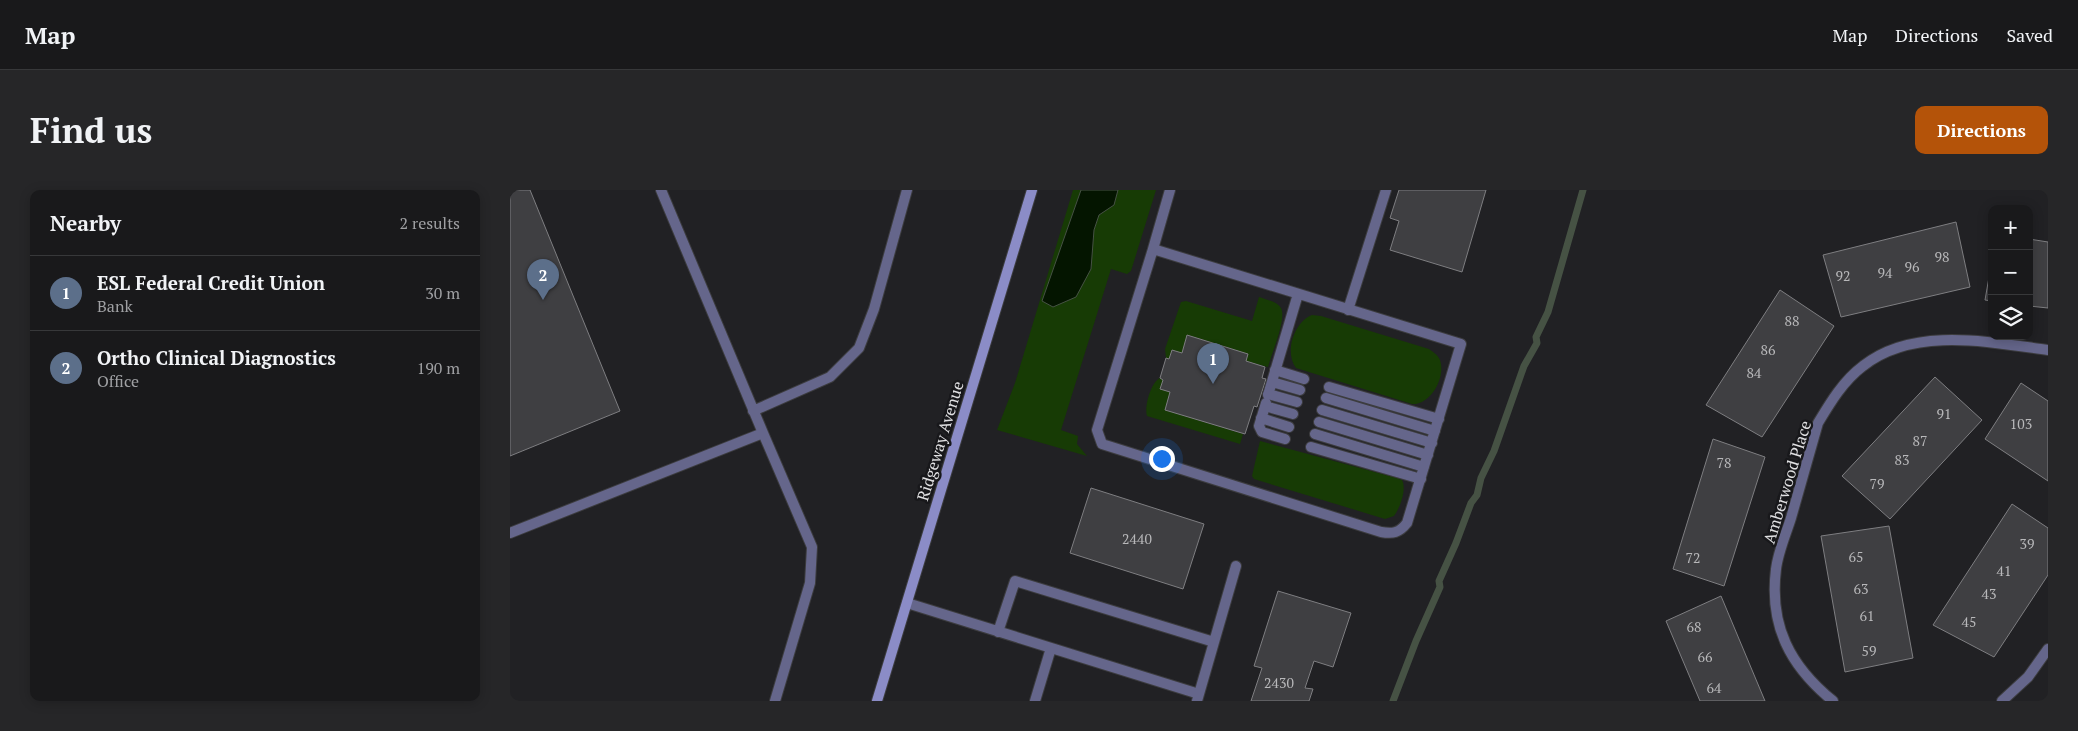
<!DOCTYPE html>
<html lang="en">
<head>
<meta charset="utf-8">
<style>
  body { margin:0; font-family:"PT Serif",serif; background:#262628; color:#f1f3f6 }
  .controls { position:absolute; right:15px; top:15px; display:grid; overflow:hidden; border-radius:10px; box-shadow:0 2px 12px #0003 }
  .controls button { width:45px; height:45px; display:grid; place-items:center; padding:0; border:0; border-bottom:1px solid #37383a; background:#19191b; color:#f1f3f6; font:25px sans-serif }
  .you { position:absolute; left:651px; top:268px; width:18px; height:18px; margin:-12px; border:4px solid #fff; border-radius:50%; background:#1a73e8; box-shadow:0 0 0 8px #1a73e833 }
  .badge { display:grid; place-items:center; width:32px; height:32px; border-radius:50%; background:#b45309; color:#fff; font-size:16px; font-weight:700 }
  .pin { position:absolute; translate:-50% -41px; filter:drop-shadow(0 1px 2px #0008) }
  .pin::after { content:''; position:absolute; top:26px; width:18px; height:15px; background:inherit; clip-path:polygon(0 0,100% 0,50% 100%) }
  .list { margin:0; padding:0; list-style:none }
  h2 { display:flex; justify-content:space-between; align-items:center; height:65px; margin:0; padding:0 20px; font-size:21px }
  h2 small { font-size:16px; font-weight:400; color:#9fa0a3 }
  .list li { display:grid; grid-template-columns:32px 1fr auto; gap:15px; align-items:center; box-sizing:border-box; height:75px; padding:0 20px; border-top:1px solid #37383a }
  .list b { display:block; font-size:19px; white-space:nowrap }
  .list p { margin:0; font-size:16px; white-space:nowrap; color:#9fa0a3 }
  .list em { font-size:16px; font-style:normal; color:#9fa0a3 }
  .icon { flex:none; width:28px; height:28px; fill:none; stroke:currentColor; stroke-width:2; stroke-linecap:round; stroke-linejoin:round }
  .map { position:relative; flex:none; width:1538px; height:511px; overflow:hidden; border-radius:10px }
  header { display:flex; align-items:center; gap:30px; box-sizing:border-box; height:70px; padding:0 25px; background:#19191b; border-bottom:1px solid #37383a }
  header strong { font-size:24px }
  nav { display:flex; gap:28px; margin-inline-start:auto; font-size:18px }
  .intro { display:flex; align-items:center; justify-content:space-between; box-sizing:border-box; height:120px; padding:0 30px }
  h1 { margin:0; font-size:35px }
  .button { padding:12px 22px; border-radius:10px; background:#b45309; color:#fff; font-size:18px; font-weight:700 }
  main { display:flex; gap:30px; padding:0 30px }
  aside { flex:1; background:#19191b; border-radius:10px; box-shadow:0 2px 12px #0003 }
  .map>svg:first-child { display:block }
  .green { fill:#173b05 }
  .water { fill:#041500; stroke:#465244 }
  .lines { fill:none; stroke-linecap:round; stroke-linejoin:round }
  .stream { stroke:#465244; stroke-width:7 }
  .building { fill:#3f3f42; stroke:#7e7e81 }
  .service-casing { stroke:#3c3c3f; stroke-width:12 }
  .minor-casing { stroke:#3c3c3f; stroke-width:12 }
  .secondary-casing { stroke:#3c3c3f; stroke-width:12 }
  .service { stroke:#65668b; stroke-width:10 }
  .minor { stroke:#65668b; stroke-width:10 }
  .secondary { stroke:#8b8cc7; stroke-width:10 }
  .labels { text-anchor:middle; stroke-width:5; stroke-linejoin:round; paint-order:stroke }
  .number-label { font-size:14px; fill:#b8b8ba }
  .street-label { font-size:16px; fill:#e0e0e2; stroke:#18181b }
</style>
</head>
<body>
<header>
<strong>Map</strong>
<nav><a>Map</a><a>Directions</a><a>Saved</a></nav>
</header>
<div class="intro"><h1>Find us</h1><a class="button">Directions</a></div>
<main>
<aside>
<h2>Nearby<small>2 results</small></h2>
<ul class="list">
<li><span class="badge" style="background:#5c6f8a">1</span><div><b>ESL Federal Credit Union</b><p>Bank</p></div><em>30 m</em></li>
<li><span class="badge" style="background:#5c6f8a">2</span><div><b>Ortho Clinical Diagnostics</b><p>Office</p></div><em>190 m</em></li>
</ul>
</aside>
<div class="map">
<svg width="1538" height="511" viewBox="0 0 1538 511">
  <rect width="100%" height="100%" fill="#212124"/>
  <path class="green" d="M563 0H571L532 111 581 79 584 40 589 25 604 15 608 0H646L621 81 617 84 601 79 551 240 568 246 567 254 577 266 487 240 505 193Z
    M749 107C757 110 766 111 771 118 777 129 761 165 758 177L736 171 738 164 678 145 672 163 662 160 659 169 656 168 655 159 671 112 676 111 742 131Z
    M802 125 811 126 919 159C923 162 928 165 930 170 936 187 921 215 902 214L786 178C774 162 784 132 802 125Z
    M650 188 653 190 660 202 655 220 733 244 730 254 637 226C634 217 641 192 650 188Z
    M750 251 887 288 892 290C897 299 890 318 884 326L875 329 744 289 742 286Z"/>
  <path class="water" d="M571 0H608L604 15 589 25 584 40 581 79 566 107 543 117 532 111Z"/>
  <g class="lines">
    <path class="stream" d="M883 511 906 451 930 397 929 391 946 353 961 313 967 305 971 288 984 261 1014 176 1027 153 1026 147 1038 122 1073 0"/>
  </g>
  <path class="building" d="M0 0H20L110 221 0 266Z
    M889 0H976L952 82 880 60 889 31 880 28Z
    M1446 32 1460 97 1331 127 1313 65Z
    M1519 49 1538 52V118L1519 116Z
    M1482 70V111L1475 110Z
    M1270 100 1324 136 1252 247 1196 215Z
    M677 145 738 164 736 171 755 177 752 188 756 189 747 217 744 216 735 244 655 220 660 202 650 199 653 190 650 188 656 168 659 169 662 160 672 163Z
    M1425 187 1472 230 1380 329 1332 286Z
    M1511 193 1538 211V291L1475 249Z
    M1203 249 1255 267 1214 396 1163 379Z
    M581 298 694 334 673 399 560 363Z
    M1502 314 1538 338V385L1484 467 1423 435Z
    M1379 336 1403 468 1335 482 1311 346Z
    M768 401 841 423 823 477 804 471 795 498 803 499 799 511H741L752 478 744 476Z
    M1211 406 1255 511H1190L1156 431Z"/>
  <g class="lines">
    <g class="service-casing">
      <path id="service" d="M643 59 951 154 897 333C889 343 883 344 871 342L592 254 587 240Z
        M643 59 660 0
        M838 120 876 0
        M765 180 794 189
        M762 192 790 200
        M819 197 929 229
        M758 204 787 212
        M758 205 788 104
        M816 208 925 241
        M756 213 749 236 752 242 775 249
        M755 216 783 224
        M812 220 922 253
        M243 221 320 187 349 158 364 119 397 0
        M751 228 779 237
        M809 232 918 265
        M253 243 302 357 300 393 265 511
        M805 244 914 277
        M801 257 911 289
        M0 343 253 243 151 0
        M397 413 689 504
        M488 442 505 391 704 452
        M525 511 541 458
        M687 511 726 376"/>
    </g>
    <g class="minor-casing">
      <path id="minor" d="M1323 511C1280 476 1259 436 1266 379 1268 362 1276 344 1281 328 1290 296 1299 265 1308 233 1320 213 1333 191 1353 176 1403 136 1479 152 1538 160
        M1492 511 1518 487 1538 459"/>
    </g>
    <g class="secondary-casing">
      <path id="secondary" d="M367 511 522 0"/>
    </g>
    <use href="#service" class="service"/>
    <use href="#minor" class="minor"/>
    <use href="#secondary" class="secondary"/>
  </g>
  <g class="labels">
    <g class="number-label">
      <text x="1432" y="72">98</text>
      <text x="1402" y="82">96</text>
      <text x="1375" y="88">94</text>
      <text x="1333" y="91">92</text>
      <text x="1282" y="136">88</text>
      <text x="1258" y="165">86</text>
      <text x="1244" y="188">84</text>
      <text x="1434" y="229">91</text>
      <text x="1511" y="239">103</text>
      <text x="1410" y="256">87</text>
      <text x="1392" y="275">83</text>
      <text x="1214" y="278">78</text>
      <text x="1367" y="299">79</text>
      <text x="627" y="354">2440</text>
      <text x="1517" y="359">39</text>
      <text x="1346" y="372">65</text>
      <text x="1183" y="373">72</text>
      <text x="1494" y="386">41</text>
      <text x="1351" y="404">63</text>
      <text x="1479" y="409">43</text>
      <text x="1357" y="431">61</text>
      <text x="1459" y="437">45</text>
      <text x="1184" y="442">68</text>
      <text x="1359" y="466">59</text>
      <text x="1195" y="472">66</text>
      <text x="769" y="498">2430</text>
      <text x="1204" y="503">64</text>
    </g>
    <g class="street-label">
      <text transform="translate(430 251) rotate(-73)" y="6">Ridgeway Avenue</text>
      <text transform="translate(1277 292) rotate(-73)" y="6">Amberwood Place</text>
    </g>
  </g>
</svg>
<div class="controls">
<button>+</button>
<button>−</button>
<button><svg class="icon" aria-label="layers" viewBox="0 0 24 24"><path d="M12 4l9 5-9 5-9-5zM3 14l9 5 9-5"/></svg></button>
</div>
<div class="you"></div>
<div class="pin badge" style="left:703px;top:194px;background:#5c6f8a">1</div>
<div class="pin badge" style="left:33px;top:110px;background:#5c6f8a">2</div>
</div>
</main>
</body>
</html>
